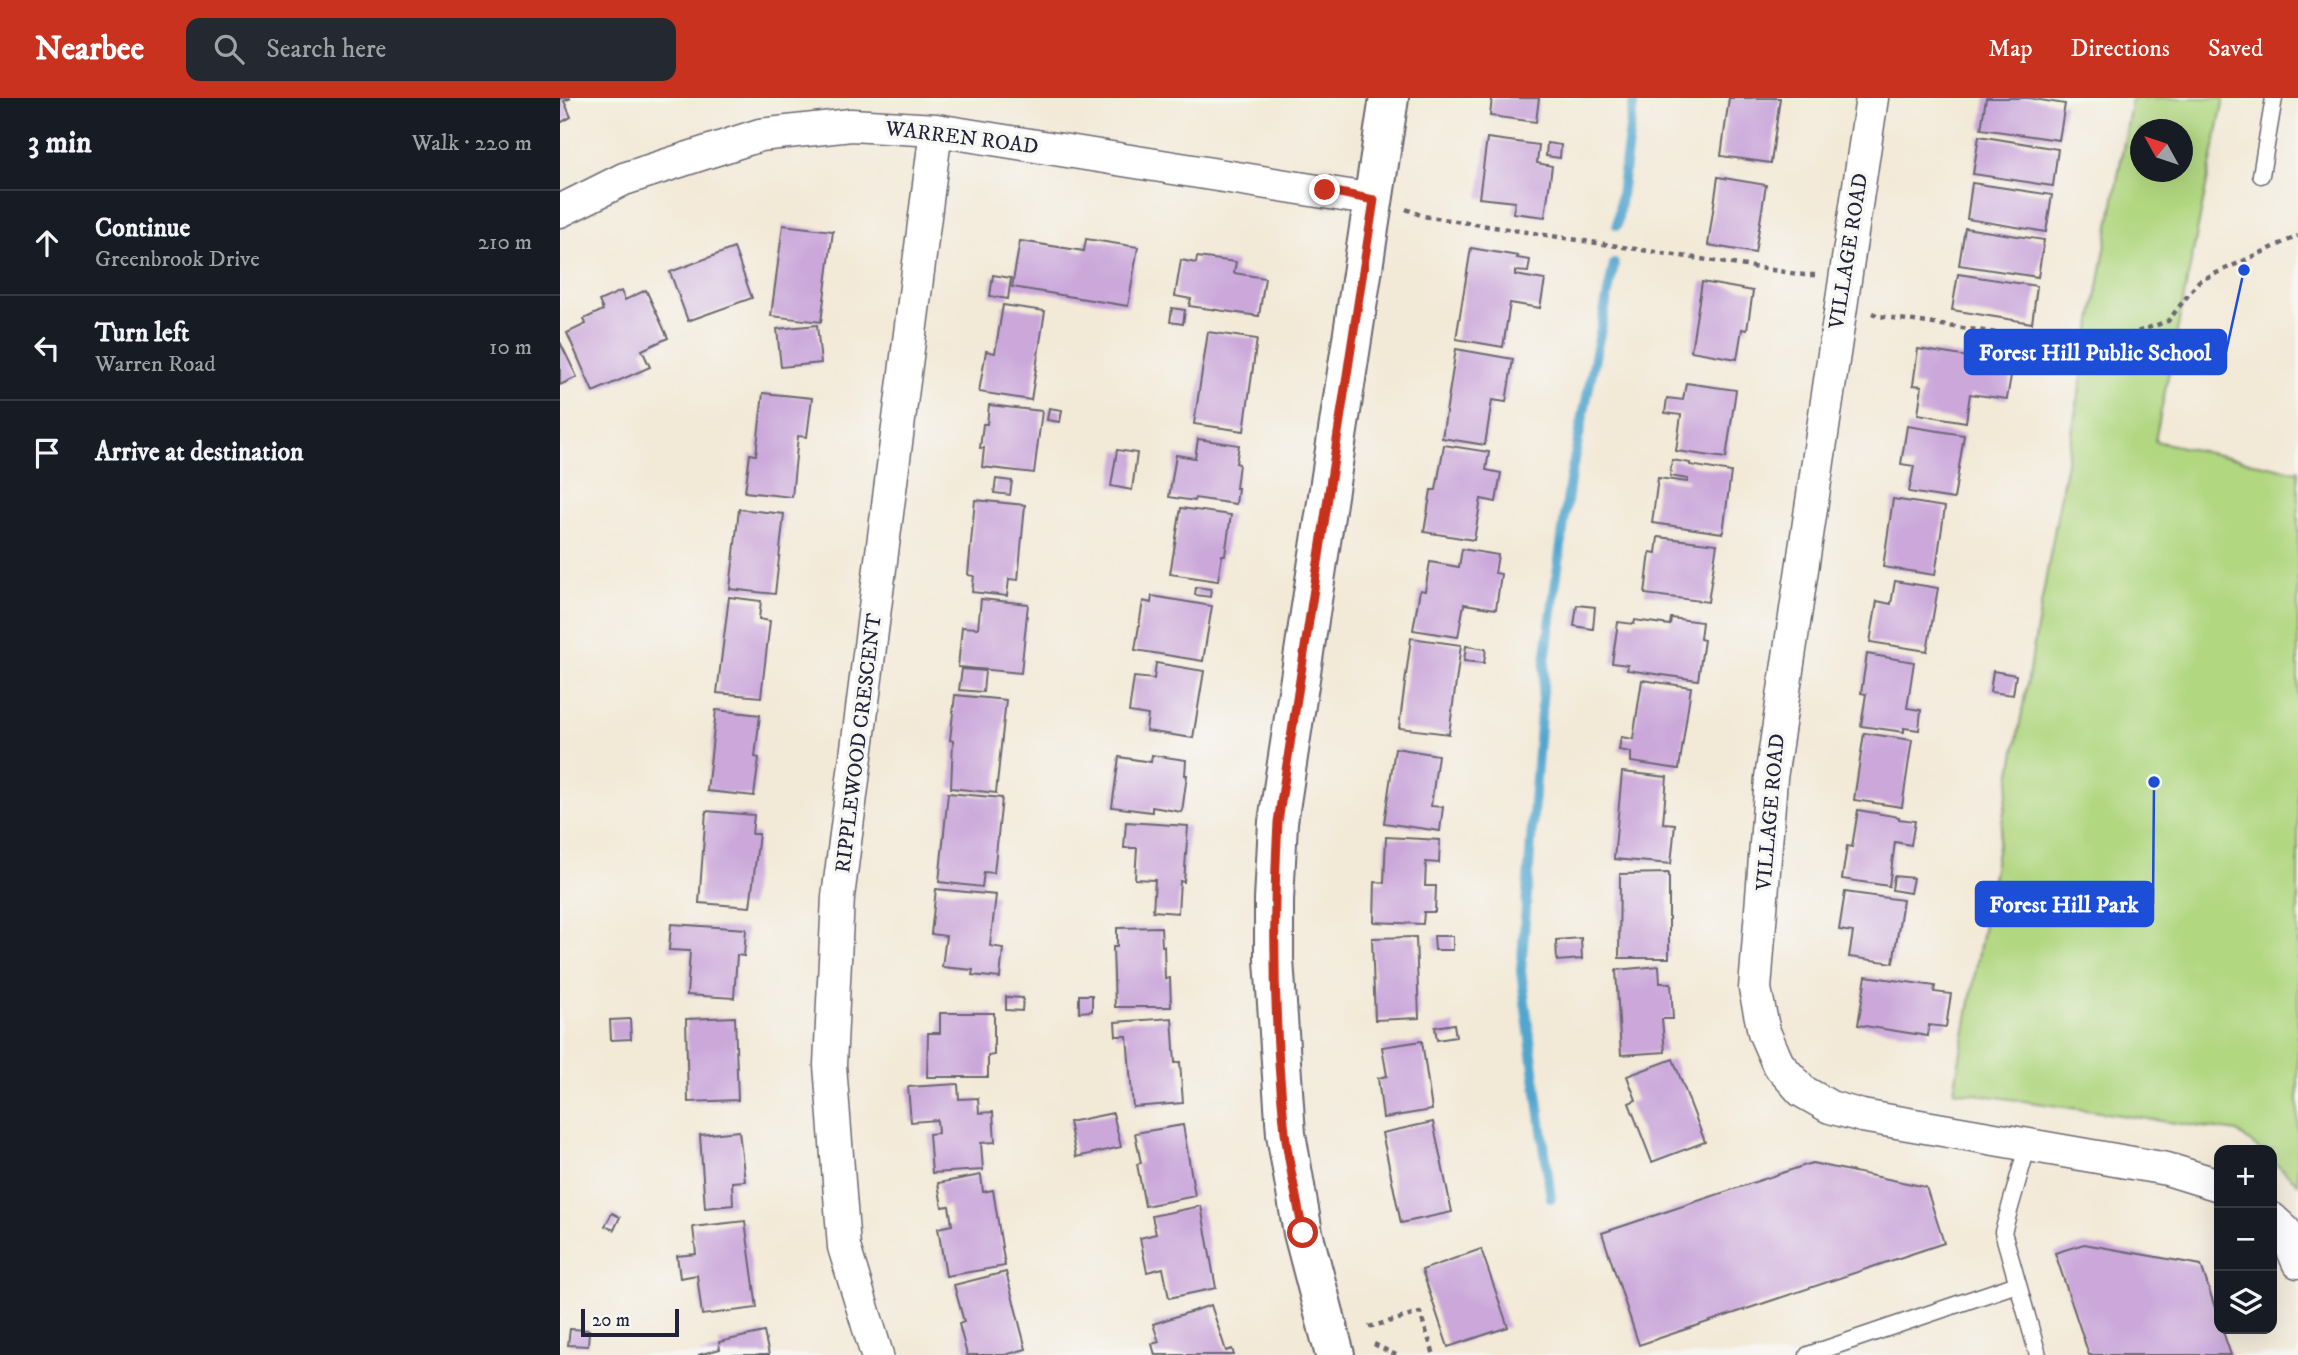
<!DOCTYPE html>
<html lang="en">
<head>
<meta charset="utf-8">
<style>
  body { margin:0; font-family:"IM FELL DW Pica",serif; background:#242831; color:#f1f3f6 }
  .controls { position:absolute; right:21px; bottom:21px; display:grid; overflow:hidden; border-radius:14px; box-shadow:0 7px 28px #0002 }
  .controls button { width:63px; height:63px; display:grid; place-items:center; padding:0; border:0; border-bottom:2px solid #363941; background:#171b24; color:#f1f3f6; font:35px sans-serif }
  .compass { position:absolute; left:1570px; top:21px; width:63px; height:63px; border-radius:50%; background:#171b24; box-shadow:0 7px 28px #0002; rotate:310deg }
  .scale { position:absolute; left:21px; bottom:18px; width:98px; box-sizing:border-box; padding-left:7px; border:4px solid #22223b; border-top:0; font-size:19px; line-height:24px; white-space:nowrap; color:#22223b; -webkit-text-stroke:5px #f6f6f2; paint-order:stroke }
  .stop { position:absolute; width:21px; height:21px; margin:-16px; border:5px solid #c8321e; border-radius:50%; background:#fff }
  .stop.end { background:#c8321e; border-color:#fff; box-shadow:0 2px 7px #0008 }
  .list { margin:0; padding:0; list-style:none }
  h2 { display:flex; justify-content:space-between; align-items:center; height:91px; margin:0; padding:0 28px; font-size:30px }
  h2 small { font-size:23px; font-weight:400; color:#9ea1a6 }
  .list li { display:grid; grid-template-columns:46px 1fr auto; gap:21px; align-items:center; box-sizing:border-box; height:105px; padding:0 28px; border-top:2px solid #363941 }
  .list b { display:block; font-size:26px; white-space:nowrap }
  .list p { margin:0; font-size:23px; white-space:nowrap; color:#9ea1a6 }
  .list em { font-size:23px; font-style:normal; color:#9ea1a6 }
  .icon { flex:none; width:38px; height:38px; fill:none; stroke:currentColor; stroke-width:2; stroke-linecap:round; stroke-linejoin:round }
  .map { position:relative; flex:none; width:1738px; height:1257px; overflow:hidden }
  header { display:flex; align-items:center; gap:42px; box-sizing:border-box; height:98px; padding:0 35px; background:#c8321e; color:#fff }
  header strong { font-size:33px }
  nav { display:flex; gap:38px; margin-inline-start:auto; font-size:24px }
  .search { width:490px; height:63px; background:#242831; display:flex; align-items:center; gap:18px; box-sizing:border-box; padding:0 24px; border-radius:14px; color:#9ea1a6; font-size:26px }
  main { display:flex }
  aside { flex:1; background:#171b24 }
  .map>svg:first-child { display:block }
  .green { fill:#b1d780; stroke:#6a7c5e; stroke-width:2; fill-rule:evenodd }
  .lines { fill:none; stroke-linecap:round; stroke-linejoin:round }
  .stream { stroke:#51a6ce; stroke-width:10 }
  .building { fill:#cba7da }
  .service-casing { stroke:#6b6872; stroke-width:19 }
  .minor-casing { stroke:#6b6872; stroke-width:35 }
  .tertiary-casing { stroke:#6b6872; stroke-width:42 }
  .path { stroke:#6b6872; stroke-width:4.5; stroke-dasharray:5 5; stroke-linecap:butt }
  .service { stroke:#fff; stroke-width:16 }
  .minor { stroke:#fff; stroke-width:32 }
  .tertiary { stroke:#fff; stroke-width:38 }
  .route { stroke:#c8321e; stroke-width:9 }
  .labels { text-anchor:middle; stroke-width:7; stroke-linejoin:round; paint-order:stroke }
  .street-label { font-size:21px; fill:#22223b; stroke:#f6f6f2 }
  .leader { fill:none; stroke:#1d4ed8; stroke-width:2.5 }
  .callout-dot { fill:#1d4ed8; stroke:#f6f6f2; stroke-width:2.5 }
  .callout { fill:#1d4ed8; stroke:#1d4ed8; stroke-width:2.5 }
  .callout-label { font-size:23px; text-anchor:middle; font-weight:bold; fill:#fff }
</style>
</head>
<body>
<header>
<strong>Nearbee</strong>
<div class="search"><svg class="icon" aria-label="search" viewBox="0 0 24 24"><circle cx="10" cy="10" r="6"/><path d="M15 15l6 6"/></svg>Search here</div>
<nav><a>Map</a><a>Directions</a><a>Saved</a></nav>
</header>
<main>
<aside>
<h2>3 min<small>Walk · 220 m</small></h2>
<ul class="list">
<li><svg class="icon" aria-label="ahead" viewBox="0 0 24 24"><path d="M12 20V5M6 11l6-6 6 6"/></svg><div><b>Continue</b><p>Greenbrook Drive</p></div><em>210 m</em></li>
<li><svg class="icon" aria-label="left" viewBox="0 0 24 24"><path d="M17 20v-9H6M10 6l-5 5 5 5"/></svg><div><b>Turn left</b><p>Warren Road</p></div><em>10 m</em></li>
<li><svg class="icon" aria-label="arrive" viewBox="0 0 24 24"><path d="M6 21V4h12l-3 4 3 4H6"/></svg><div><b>Arrive at destination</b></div></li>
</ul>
</aside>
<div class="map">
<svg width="1738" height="1257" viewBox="0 0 1738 1257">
  <rect width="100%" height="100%" fill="#f6f6f2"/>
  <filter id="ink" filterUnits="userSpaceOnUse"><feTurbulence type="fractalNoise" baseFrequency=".0143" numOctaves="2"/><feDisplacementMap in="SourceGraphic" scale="14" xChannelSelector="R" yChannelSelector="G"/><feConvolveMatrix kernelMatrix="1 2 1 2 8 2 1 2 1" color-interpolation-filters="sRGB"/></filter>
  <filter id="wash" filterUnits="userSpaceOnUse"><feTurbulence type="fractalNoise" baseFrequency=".00686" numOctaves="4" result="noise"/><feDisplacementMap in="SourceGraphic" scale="28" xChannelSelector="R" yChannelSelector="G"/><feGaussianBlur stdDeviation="1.57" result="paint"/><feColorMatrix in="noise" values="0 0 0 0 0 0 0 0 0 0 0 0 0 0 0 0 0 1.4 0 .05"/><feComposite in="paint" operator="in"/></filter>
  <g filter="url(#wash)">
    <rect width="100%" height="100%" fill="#f3e9d7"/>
    <path class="green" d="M1572 0H1664L1595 343 1736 374 1738 372V1085L1712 1063V1052H1700L1677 1034 1394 993ZM1580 32H1622V74H1580Z"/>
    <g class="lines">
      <path class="stream" d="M1057 127 1074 0
        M991 1100 961 873 985 563 1010 382 1054 166"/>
    </g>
    <g id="blocks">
      <path class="building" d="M0 0H11L4 3 11 19 0 25Z
        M932 0H979L976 24 930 18Z
        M1169 0H1220L1211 65 1161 58Z
        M1426 0H1468L1505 6 1499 42 1421 31Z
        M1419 38 1498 51 1493 88 1413 76Z
        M927 40 979 47 977 65 992 68 985 119 953 115 955 104 919 100Z
        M987 45 1001 47 1000 60 986 58Z
        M1158 79 1206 87 1195 155 1148 147Z
        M1412 85 1492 97 1486 134 1407 121Z
        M223 127 273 133 261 224 211 218Z
        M1405 130 1484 142 1478 179 1399 167Z
        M526 141 578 149 568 208 452 189 460 143 524 153Z
        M174 150 192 200 128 223 110 174Z
        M911 150 958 158 957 160 970 162 968 174 955 173V177L985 182 980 210 950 205 943 249 896 241Z
        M637 159 676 164 674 175 705 180 699 218 629 208 631 201 615 198 621 162 636 165Z
        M1398 176 1477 188 1472 225 1392 212Z
        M433 177 451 180 448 201 430 198Z
        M1142 184 1193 193 1187 232 1182 231 1177 261 1131 253Z
        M86 192 108 240 82 252 90 269 33 294 7 235 26 226 24 221 43 212 39 203 61 193 65 202Z
        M443 207 485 213 471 302 419 294 426 253 435 255Z
        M612 210 625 212 623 226 610 224Z
        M257 227 261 265 221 269 217 231Z
        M648 234 697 241 684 333 634 326Z
        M0 244 17 279 0 287Z
        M896 251 953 261 946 304 932 302 925 347 882 340Z
        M1358 251 1453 266 1447 301 1410 296 1406 324 1358 316 1362 288 1353 287Z
        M1126 285 1176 292 1166 360 1116 353 1121 317 1105 315 1107 300 1123 302Z
        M203 295 252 300 247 339 238 338 232 399 185 394 190 356 196 357Z
        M429 307 482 313 474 375 422 369 424 350H420L423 326H427Z
        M489 310 502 312 500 324 487 322Z
        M1347 328 1404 337 1394 401 1349 394 1354 368 1341 366Z
        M638 341 679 347 676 365 679 366 676 390H678L676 406 635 400 634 403 609 399 616 357 635 360Z
        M884 347 929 354 926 372 941 375 936 404 921 401 914 442 864 434 871 392H876Z
        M557 352 577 355 572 392 551 388Z
        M1112 362 1130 365V367L1171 374 1163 435 1092 425 1098 380 1127 384 1128 381 1110 378Z
        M436 381 452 383 450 397 434 395Z
        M1333 401 1385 409 1375 477 1323 469Z
        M415 402 465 407 458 482 449 481 447 498 412 494 414 478 408 477Z
        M621 410 671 417 665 457H662L658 483 610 476Z
        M179 411 224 416 215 496 170 491Z
        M1098 439 1157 446 1148 504 1085 496 1090 454 1096 455Z
        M902 451 938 457 935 475 941 476 936 511 904 506 898 539 853 532 860 492 865 493 870 464 899 469Z
        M1335 483 1378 490 1367 553 1310 544 1317 503 1331 506Z
        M636 489 651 491 650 499 635 497Z
        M592 498 652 508 643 563 575 552 583 503 591 505Z
        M169 499 201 503 199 521 210 523 201 599 157 595Z
        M421 501 468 506 461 575 398 569 402 529 418 530Z
        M1017 507 1035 509 1033 531 1014 528Z
        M1111 520 1142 524 1140 541 1144 542 1138 582 1067 572 1068 567 1052 565 1058 524 1074 526 1075 522 1110 527Z
        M851 540 901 547 889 636 839 630Z
        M906 548 926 551 924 565 904 563Z
        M1307 556 1354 564 1347 610 1361 612 1359 632 1344 630V634L1301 628 1306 596 1301 595Z
        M596 565 644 573 633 640 586 633 588 617 569 614 574 579 594 581Z
        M402 571 425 573 423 594 399 592Z
        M1433 573 1456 577 1453 597 1430 594Z
        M1082 582 1131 589 1119 671 1071 664V654L1059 652 1061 639 1073 641Z
        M395 597 446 602 436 695 391 690 393 643 390 642Z
        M156 612 200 617 195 659 199 660 194 698 147 693Z
        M1304 635 1352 642 1342 709 1294 702Z
        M835 650 878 657 871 708 883 709 880 733 824 725Z
        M592 657 626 662 625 677H627L622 714 592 709V714L552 709 559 659 591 664Z
        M1062 674 1107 679 1103 725 1115 726 1111 766 1054 761Z
        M388 695 442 700 434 775 424 774 422 789 379 784Z
        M1298 712 1339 719V721L1355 723 1351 747 1335 744 1329 788 1282 781 1287 748 1292 749Z
        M146 713 194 717 192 736H199L190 809 139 805Z
        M566 724 628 728 624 784 620 783 618 815 593 813 595 782 575 781 577 750H564Z
        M826 739 880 742 879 765 866 764 865 788H876L875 814H864L863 826 814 824 815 784 824 785Z
        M1109 775V860H1059L1060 776Z
        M1334 778 1353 780 1350 795 1332 792Z
        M376 791 436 797 430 848 443 850 440 880 412 877 413 872 382 869 386 838 371 836Z
        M1285 794 1343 802 1333 865 1289 859 1293 834 1279 832Z
        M111 826 186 831 184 858 177 857 174 900 127 897 130 853 109 852Z
        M601 829 602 848H604L605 881 610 880 611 909H555L553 849H557V830Z
        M874 838H893V852H875Z
        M856 839 859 920 815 922 812 840Z
        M1021 840 1022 861 997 863 996 842Z
        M1099 868 1100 885H1111L1113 921H1102L1105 954 1061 957 1056 872Z
        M1306 878 1375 888 1374 894 1391 896 1386 929 1369 927 1368 938 1298 927Z
        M519 897H532V913L519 914Z
        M446 899 463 900 462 913 446 912Z
        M380 915H434V957L428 958V979H367L368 935H380Z
        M175 919 178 1002 128 1004 126 921Z
        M612 920 615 965 620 964 623 1005 573 1009 567 938H556L555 924Z
        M70 921 71 941 51 942 50 922Z
        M894 926 896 939 877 942 875 929Z
        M862 943 872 1012 823 1020 818 980 827 978 822 949Z
        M1113 961 1145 1044 1092 1064 1069 1005 1076 1002 1067 978Z
        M398 986 399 1001 418 1000 419 1015 433 1014 435 1044 421 1045 423 1072 372 1075 369 1036 378 1035 377 1022 351 1024 348 989Z
        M553 1015 561 1049 516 1059 509 1024Z
        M873 1024 892 1114 841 1125 822 1035Z
        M623 1027 635 1098 585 1108 577 1066 581 1065 575 1035Z
        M179 1033 185 1083 172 1084 173 1107 145 1110 140 1037Z
        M1252 1065 1366 1089 1384 1145 1079 1247 1042 1135Z
        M421 1077 423 1094 433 1092 445 1168 386 1178 378 1130 392 1127 389 1108 382 1109 378 1085Z
        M641 1108 656 1190 609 1200 603 1170 587 1174 580 1140 596 1136 592 1118Z
        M52 1115 60 1119 54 1132 45 1128Z
        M185 1123 197 1210 142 1217 137 1177 120 1180 117 1158 136 1156 133 1129Z
        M1524 1146 1641 1167 1659 1222V1231H1662L1671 1257H1529L1495 1155Z
        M921 1151 948 1229 888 1249 862 1172Z
        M446 1174 466 1251 445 1257H407L399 1226 404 1224 394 1187Z
        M651 1207 666 1253 672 1251 674 1257H595L592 1246 599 1244 593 1226Z
        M10 1231 29 1232 28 1248 8 1247Z
        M204 1234 209 1257H138L160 1251 159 1244Z"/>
    </g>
  </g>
  <g filter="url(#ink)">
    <use href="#blocks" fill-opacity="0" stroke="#6b6872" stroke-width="2"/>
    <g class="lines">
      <g class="service-casing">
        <path id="service" d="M1701 77 1714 0
          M1468 1046 1443 1134 1478 1257
          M1248 1257 1457 1186"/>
      </g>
      <g class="minor-casing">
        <path id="minor" d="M1312 0 1211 680 1195 891 1204 934 1218 966 1242 993 1270 1009 1302 1018 1607 1071 1659 1087
          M0 113 64 81 200 37 291 27 376 32 814 102
          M1712 1121 1725 1133 1738 1164
          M317 1257 284 1149 270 967 278 799 376 32"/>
      </g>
      <g class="tertiary-casing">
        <path id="tertiary" d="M775 1257 743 1135 726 1036 714 862V802L718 724 829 0"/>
      </g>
      <path class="path" d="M846 111 863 118 1244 177H1255
        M1312 215 1319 218 1493 243 1533 246 1557 241 1608 223 1639 183 1738 138
        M809 1229 860 1215 874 1257
        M814 1246 836 1257"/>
      <use href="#service" class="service"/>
      <use href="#minor" class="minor"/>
      <use href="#tertiary" class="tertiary"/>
    </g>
  </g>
  <g class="lines" filter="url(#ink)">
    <path class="route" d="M743 1135C737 1101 729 1068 725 1034 714 931 712 828 718 724L814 102 765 92"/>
  </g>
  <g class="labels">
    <g class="street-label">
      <text transform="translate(402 39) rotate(7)" y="7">WARREN ROAD</text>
      <text transform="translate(1288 153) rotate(-81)" y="7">VILLAGE ROAD</text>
      <text transform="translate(298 645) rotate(-83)" y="7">RIPPLEWOOD CRESCENT</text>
      <text transform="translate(1210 714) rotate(-85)" y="7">VILLAGE ROAD</text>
    </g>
  </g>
  <path class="leader" d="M1684 172L1666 254M1594 684L1593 806"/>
  <g class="callout-dot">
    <circle cx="1684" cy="172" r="7"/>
    <circle cx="1594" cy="684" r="7"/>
  </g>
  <g class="callout">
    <rect x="1405" y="232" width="261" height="44" rx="7"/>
    <rect x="1416" y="784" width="177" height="44" rx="7"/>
  </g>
  <g class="callout-label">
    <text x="1535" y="262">Forest Hill Public School</text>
    <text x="1504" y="814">Forest Hill Park</text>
  </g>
</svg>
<div class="controls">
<button>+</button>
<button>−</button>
<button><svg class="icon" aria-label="layers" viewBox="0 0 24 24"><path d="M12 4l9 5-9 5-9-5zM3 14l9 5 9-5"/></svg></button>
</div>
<svg class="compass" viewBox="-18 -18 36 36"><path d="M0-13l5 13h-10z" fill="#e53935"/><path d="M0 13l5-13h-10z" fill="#9ea1a6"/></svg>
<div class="scale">20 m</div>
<div class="stop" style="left:743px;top:1135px"></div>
<div class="stop end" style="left:765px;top:92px"></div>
</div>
</main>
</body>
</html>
